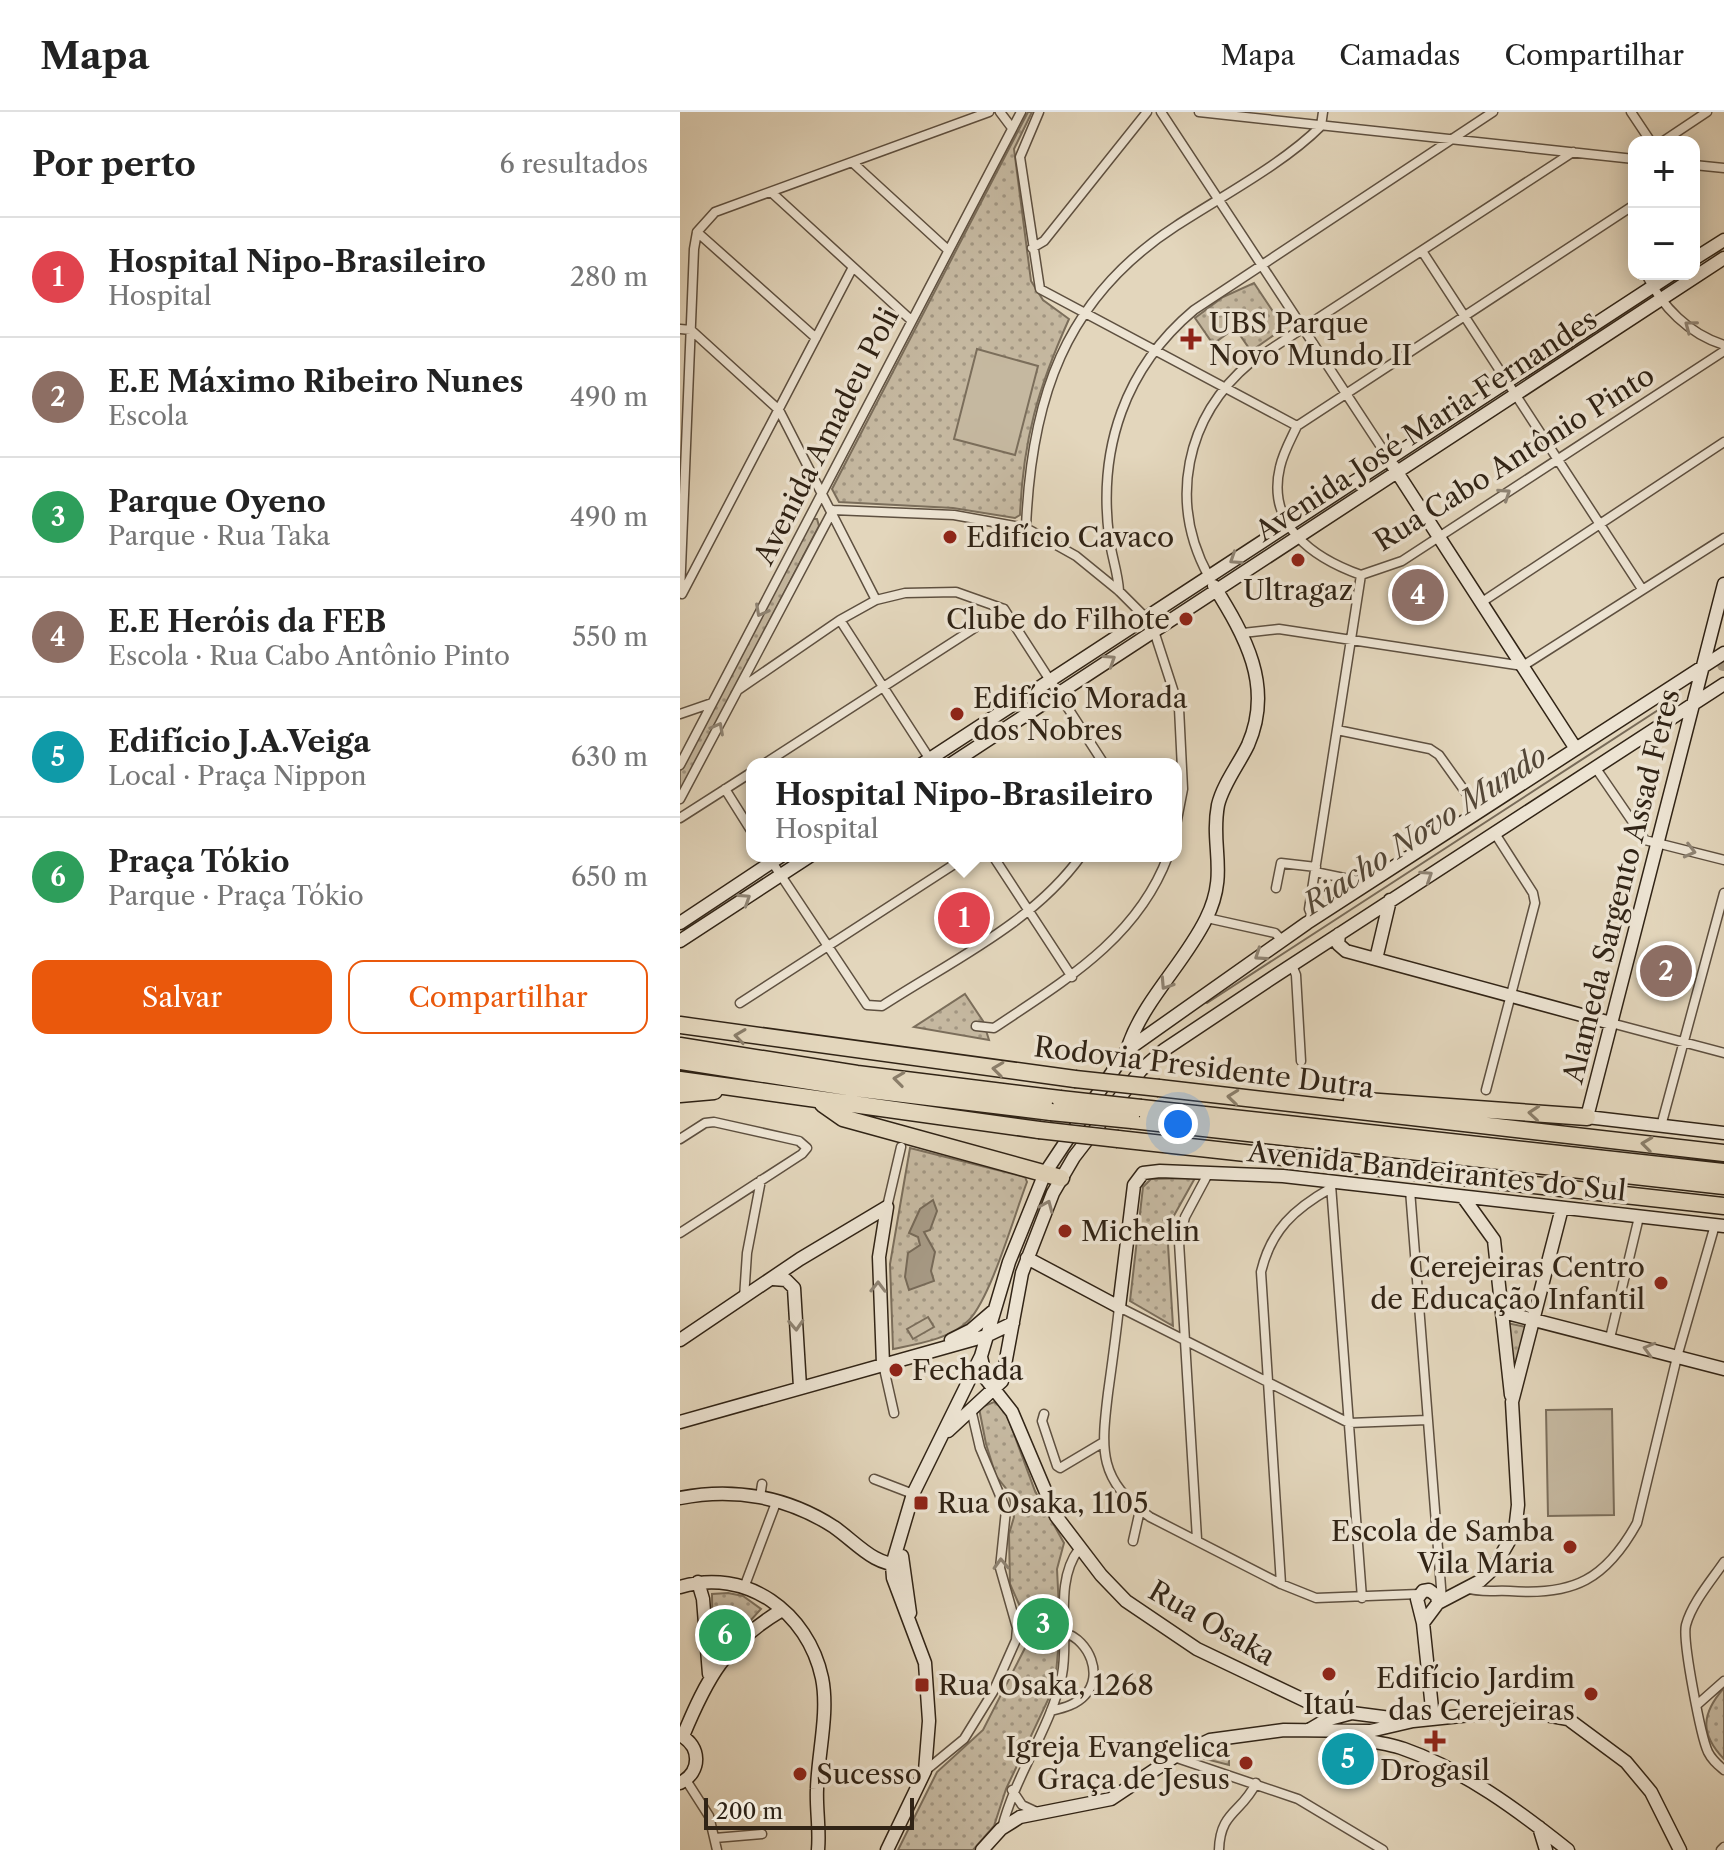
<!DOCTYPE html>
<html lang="pt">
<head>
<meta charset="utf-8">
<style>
  body { margin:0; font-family:"Libre Caslon Text",serif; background:#f2f2f2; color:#222 }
  .controls { position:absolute; right:24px; top:24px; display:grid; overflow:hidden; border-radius:16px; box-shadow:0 4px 20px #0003 }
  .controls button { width:72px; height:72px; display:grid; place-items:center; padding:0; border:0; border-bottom:2px solid #e0e0e0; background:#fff; color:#222; font:40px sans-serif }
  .scale { position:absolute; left:24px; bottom:20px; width:210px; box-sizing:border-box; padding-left:8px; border:4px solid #312416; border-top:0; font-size:22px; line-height:28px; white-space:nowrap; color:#312416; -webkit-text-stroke:6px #ede4d3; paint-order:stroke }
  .you { position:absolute; left:498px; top:1012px; width:28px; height:28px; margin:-20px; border:6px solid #fff; border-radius:50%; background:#1a73e8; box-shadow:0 0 0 12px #1a73e833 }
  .badge { display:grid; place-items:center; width:52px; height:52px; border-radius:50%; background:#ea580c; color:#fff; font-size:26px; font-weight:700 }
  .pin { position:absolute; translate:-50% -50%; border:4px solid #fff; box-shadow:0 2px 8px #0006 }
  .popup { position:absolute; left:66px; top:646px; width:436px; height:104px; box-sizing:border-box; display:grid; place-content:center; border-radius:16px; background:#fff; filter:drop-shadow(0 2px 6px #0005); font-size:26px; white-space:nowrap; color:#767676 }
  .popup b { font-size:30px; color:#222 }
  .popup::after { content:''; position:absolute; left:50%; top:100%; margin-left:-16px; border:16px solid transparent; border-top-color:#fff }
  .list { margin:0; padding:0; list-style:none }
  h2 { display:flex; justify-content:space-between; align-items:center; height:104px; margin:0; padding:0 32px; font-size:34px }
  h2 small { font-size:26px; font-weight:400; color:#767676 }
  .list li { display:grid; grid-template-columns:52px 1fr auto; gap:24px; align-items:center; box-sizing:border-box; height:120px; padding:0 32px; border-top:2px solid #e0e0e0 }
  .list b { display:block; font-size:30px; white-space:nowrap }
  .list p { margin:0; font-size:26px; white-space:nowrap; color:#767676 }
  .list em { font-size:26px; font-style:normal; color:#767676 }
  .actions { display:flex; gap:16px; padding:24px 32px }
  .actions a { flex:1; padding:18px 0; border:2px solid #ea580c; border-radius:16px; text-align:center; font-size:28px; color:#ea580c }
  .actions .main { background:#ea580c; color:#fff }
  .map { position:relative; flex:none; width:1044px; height:1738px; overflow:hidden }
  header { display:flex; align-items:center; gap:48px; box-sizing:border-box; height:112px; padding:0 40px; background:#fff; border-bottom:2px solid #e0e0e0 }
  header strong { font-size:38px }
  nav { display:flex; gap:44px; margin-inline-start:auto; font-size:28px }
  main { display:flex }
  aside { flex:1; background:#fff }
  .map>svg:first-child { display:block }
  .grass { fill:url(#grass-dots); stroke:#7b6e5b; stroke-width:2 }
  .garden { fill:#c5b8a0; stroke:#7b6e5b; stroke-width:2 }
  .water { fill:#a69984; stroke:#776a58; stroke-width:2 }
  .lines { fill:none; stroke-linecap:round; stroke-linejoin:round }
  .stream { stroke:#776a58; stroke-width:2 }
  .river { stroke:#a69984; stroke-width:12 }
  .street-casing { stroke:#5e5040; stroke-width:11 }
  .secondary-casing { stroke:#312416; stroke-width:15 }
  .highway-casing { stroke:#312416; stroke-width:19 }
  .street { stroke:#ede4d3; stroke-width:8 }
  .secondary { stroke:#ede4d3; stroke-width:12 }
  .highway { stroke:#e3d6bc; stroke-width:16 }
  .highway-bridge-casing { stroke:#312416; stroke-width:19; stroke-linecap:butt }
  .highway-bridge { stroke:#e3d6bc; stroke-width:16 }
  .oneway { stroke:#8f8474 }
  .oneway2 { stroke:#8a7d69 }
  .poi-dot { fill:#8f2418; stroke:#ede4d3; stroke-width:3 }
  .labels { text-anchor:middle; stroke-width:7; stroke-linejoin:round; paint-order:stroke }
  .poi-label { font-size:28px; fill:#312416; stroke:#ede4d3; text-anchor:start }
  .street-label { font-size:28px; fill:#312416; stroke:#ede4d3 }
  .water-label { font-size:30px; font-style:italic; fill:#544737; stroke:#ede4d3 }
</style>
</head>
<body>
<header>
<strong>Mapa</strong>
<nav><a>Mapa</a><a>Camadas</a><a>Compartilhar</a></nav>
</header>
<main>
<aside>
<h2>Por perto<small>6 resultados</small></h2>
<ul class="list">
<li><span class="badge" style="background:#e0444e">1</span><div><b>Hospital Nipo-Brasileiro</b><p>Hospital</p></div><em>280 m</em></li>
<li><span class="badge" style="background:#8d6e63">2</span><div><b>E.E Máximo Ribeiro Nunes</b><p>Escola</p></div><em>490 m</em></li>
<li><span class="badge" style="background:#2e9e5b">3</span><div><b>Parque Oyeno</b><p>Parque · Rua Taka</p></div><em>490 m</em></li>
<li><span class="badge" style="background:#8d6e63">4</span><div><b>E.E Heróis da FEB</b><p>Escola · Rua Cabo Antônio Pinto</p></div><em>550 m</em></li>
<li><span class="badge" style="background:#0f9aa8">5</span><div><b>Edifício J.A.Veiga</b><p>Local · Praça Nippon</p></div><em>630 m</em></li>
<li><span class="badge" style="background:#2e9e5b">6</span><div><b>Praça Tókio</b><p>Parque · Praça Tókio</p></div><em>650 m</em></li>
</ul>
<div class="actions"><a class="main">Salvar</a><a>Compartilhar</a></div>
</aside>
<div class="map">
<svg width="1044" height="1738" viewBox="0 0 1044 1738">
  <defs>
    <pattern id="grass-dots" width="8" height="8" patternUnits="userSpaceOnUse" patternTransform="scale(2)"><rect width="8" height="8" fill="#c5b8a0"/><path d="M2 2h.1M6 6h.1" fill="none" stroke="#a19581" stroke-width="1.8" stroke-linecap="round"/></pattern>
  </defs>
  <rect width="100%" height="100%" fill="#e3d6bc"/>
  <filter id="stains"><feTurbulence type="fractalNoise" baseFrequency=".0025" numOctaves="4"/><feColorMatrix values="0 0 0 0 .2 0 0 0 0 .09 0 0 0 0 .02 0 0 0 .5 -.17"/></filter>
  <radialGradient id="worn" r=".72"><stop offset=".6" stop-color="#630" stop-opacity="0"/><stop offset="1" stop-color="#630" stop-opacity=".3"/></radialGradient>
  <path class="grass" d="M348 0H352L334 37 351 169 363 188 389 207C358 276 343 328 340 403L335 406 273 396 159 390 152 377Z
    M574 171 604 216 571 239 555 216 533 232 515 206 543 185Z
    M131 407H137L139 414 0 681V659Z
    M285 882 303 909 309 928 234 915Z
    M230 1036 345 1065 347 1070C334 1104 311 1185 289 1208 271 1227 237 1232 213 1237L210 1152Z
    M515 1066 487 1116 493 1214 450 1189 463 1075 471 1067Z
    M827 1211 846 1215 834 1260Z
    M314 1290 324 1295 355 1379 384 1431 377 1457 380 1516 375 1573 326 1677 314 1714 293 1738H218L257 1660 303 1618 346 1534V1508L330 1472 329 1422 334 1405 328 1379 316 1364 306 1332 299 1296Z
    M48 1481 63 1484 81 1497 33 1550 32 1482Z
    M1044 1576V1647C1019 1621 1022 1601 1044 1576Z
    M549 1635V1653L522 1646 524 1637Z"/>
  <path class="garden" d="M297 237 358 254 335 343 274 327Z
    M248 1205 254 1215 233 1227 227 1217Z
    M932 1297 934 1403 868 1404 866 1298Z"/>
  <path class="water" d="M253 1088 257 1099 250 1118 244 1120 255 1140 251 1159 254 1169 229 1178 225 1165 228 1141 240 1133 238 1125 229 1121 240 1097Z"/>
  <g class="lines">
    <path class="stream" d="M527 891 992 589"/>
    <path class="river" d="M1043 553H1044"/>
    <g class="street-casing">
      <path id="street" d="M320 0 332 16
        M359 0 340 45 360 177 617 314
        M481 0 709 347
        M519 0 954 47
        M951 0 971 30
        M641 14 643 0
        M982 30 1027 0
        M172 50 268 138
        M1014 53 1044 56
        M91 80 231 208
        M954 93 617 314C611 327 603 341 600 355 586 413 633 446 681 463L722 449 1044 239
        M17 120 136 226
        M352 136 364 129 467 0
        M742 139 962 477
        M966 162C982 195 1009 222 1044 233
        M0 217 11 218 99 298 196 488
        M153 398 274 403 346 416 396 444 439 479 466 506 474 519 499 596 503 677 496 713
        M346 416C351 289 383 187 496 114 542 84 603 52 641 14
        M529 465C488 390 505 305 571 250L893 40
        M439 479C438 460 431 443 429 424 418 336 445 256 514 198L813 0
        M0 481 14 137 17 120 35 100 309 0
        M2 482 173 155
        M802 490 1044 330
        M160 508 251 649
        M563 521 599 517 843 554 1044 426
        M58 578 160 508 196 488 225 481 276 480 324 497 424 652
        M0 602 32 591
        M657 618 750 637 759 643 799 699
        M84 652 324 497
        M0 653 341 0
        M915 655 965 728 1044 748
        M45 677 72 720
        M0 687 153 398
        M0 706 72 660
        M88 744 187 893 202 894C271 849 353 811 401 744
        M313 744 392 865
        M635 760 688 771
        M596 776 601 751 636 755
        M527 806 595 821 602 828
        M633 807 629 797 681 463
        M612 853 616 863 621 949
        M60 891 287 744
        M931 911 1044 941
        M296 914 314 916C384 869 457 827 488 744
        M806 978 855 791 853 781 814 720
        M981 1014 1044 781
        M0 1027 25 1011 34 1010 119 1029 127 1036 122 1042 0 1121
        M651 1073 682 1486
        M730 1078 762 1488
        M207 1095 221 1035
        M64 1186 67 1141 81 1068
        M930 1226 959 1105
        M203 1252 214 1301
        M364 1302 362 1309 377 1354 380 1356 422 1331
        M194 1367 233 1382
        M80 1385 82 1372
        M517 1427 499 1130 505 1105 529 1060
        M453 1429 460 1398
        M1044 1450C1031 1469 1012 1491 1006 1513 1002 1528 1021 1625 1028 1640 1032 1648 1037 1652 1044 1658
        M601 1472 581 1160C591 1118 614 1097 651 1076
        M65 1473 97 1388
        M786 1476C801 1481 814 1478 830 1479 894 1484 926 1467 957 1411L997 1245 1035 1113
        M739 1482 636 1486 601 1472 470 1405C418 1368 421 1339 428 1281 432 1252 436 1224 439 1195L669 1311 747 1308
        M1018 1592 1044 1569
        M371 1599C383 1596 396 1593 405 1583 424 1564 409 1528 385 1521
        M494 1645 618 1687 703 1738
        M245 1659 284 1627 313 1580 336 1528 337 1516 320 1456 326 1398 300 1336 291 1297
        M6 1668 29 1704 37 1738
        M332 1678 342 1693 357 1700
        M322 1716C336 1661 371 1616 382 1563 390 1523 373 1471 399 1437
        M35 1726 82 1722
        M539 1738C540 1699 562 1701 576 1671
        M1041 1738 1044 1735"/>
    </g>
    <g class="secondary-casing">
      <path id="secondary" d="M1014 147 1044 128
        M713 354 896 637
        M1044 472 907 1005 1044 1021
        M242 652 992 162
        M271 652 1044 146
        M0 811 101 744
        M659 822 658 832 666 839 931 911
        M0 829 130 744
        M696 847 710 788
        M449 932C465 887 505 850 526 807 549 761 530 735 538 693 543 672 559 652 568 633 594 574 565 524 534 474
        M783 1085 814 1128 831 1283
        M347 1146 439 1195 454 1073 463 1061 480 1059 603 1064 1044 1114
        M93 1167 106 1168 114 1176 120 1275
        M823 1200 1044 1257
        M0 1228 120 1147 207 1095
        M271 1228 291 1218 312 1200
        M301 1245 306 1267 332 1300 376 1404 421 1463 446 1489 517 1537 626 1589 672 1601 726 1608
        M203 1252 199 1145 207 1095
        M0 1310 306 1224 333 1211
        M268 1319 322 1269 342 1161 373 1081 394 1045 461 958 484 938 595 864 1044 572
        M0 1386C54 1375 108 1385 154 1415 177 1431 194 1454 223 1453
        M222 1444 230 1501
        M18 1470 23 1487 29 1562
        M0 1475C66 1455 128 1500 142 1566 149 1601 138 1641 137 1677 136 1697 140 1717 138 1738
        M743 1511 758 1491 800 1469 813 1457 835 1419 838 1393 832 1290 882 1096
        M753 1606 743 1511 737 1487 743 1479 749 1478 757 1484 758 1491
        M629 1618 646 1608 672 1601
        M0 1623C21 1634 22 1660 0 1671
        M3 1624C27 1566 45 1532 102 1498
        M669 1626C687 1629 707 1631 724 1637 784 1658 839 1699 888 1738
        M859 1715 866 1738
        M207 1738 245 1659 249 1609 245 1551 213 1466 212 1453 233 1382 301 1244 329 1150 365 1061 447 938 627 811 1044 541
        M302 1738 321 1717 340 1705 431 1687 494 1645 530 1628 604 1618 690 1619 733 1609 838 1598 888 1607 946 1650 971 1680 1000 1738"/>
    </g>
    <g class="highway-casing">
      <path id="highway" d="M0 913 395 967
        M0 934 177 962 380 987
        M0 949 174 976 371 1000
        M0 968 359 1018
        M479 976 1044 1041
        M0 982 34 979
        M672 988 907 1005
        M143 992 163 1006 381 1066
        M461 996 1044 1060
        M452 1008 1044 1074
        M438 1027 1044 1094"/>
    </g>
    <use href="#street" class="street"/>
    <use href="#secondary" class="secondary"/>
    <use href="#highway" class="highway"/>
    <g class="highway-bridge-casing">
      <path id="highway-bridge" d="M395 967 479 976
        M380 987 461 996
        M371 1000 452 1008
        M359 1018 438 1027"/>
    </g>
    <use href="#highway-bridge" class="highway-bridge"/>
  </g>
  <defs><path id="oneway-chevron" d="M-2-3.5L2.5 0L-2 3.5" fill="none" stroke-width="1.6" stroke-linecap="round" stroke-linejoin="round" transform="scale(2)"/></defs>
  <g class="oneway">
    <use href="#oneway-chevron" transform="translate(1010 214) rotate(-143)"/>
    <use href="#oneway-chevron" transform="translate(825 382) rotate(-34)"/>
    <use href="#oneway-chevron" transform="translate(555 447) rotate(147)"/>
    <use href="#oneway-chevron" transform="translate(81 499) rotate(118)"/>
    <use href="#oneway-chevron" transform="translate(430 548) rotate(-33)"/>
    <use href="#oneway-chevron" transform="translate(38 616) rotate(-62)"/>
    <use href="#oneway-chevron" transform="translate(1010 739) rotate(14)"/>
    <use href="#oneway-chevron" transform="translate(747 764) rotate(-33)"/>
    <use href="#oneway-chevron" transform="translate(65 787) rotate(-33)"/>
    <use href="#oneway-chevron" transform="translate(580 843) rotate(146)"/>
    <use href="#oneway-chevron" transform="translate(486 872) rotate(123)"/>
    <use href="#oneway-chevron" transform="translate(367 1094) rotate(-67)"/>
    <use href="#oneway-chevron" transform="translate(198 1175) rotate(-89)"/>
    <use href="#oneway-chevron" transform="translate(116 1213) rotate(87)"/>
    <use href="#oneway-chevron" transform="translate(969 1237) rotate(-164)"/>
    <use href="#oneway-chevron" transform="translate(321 1452) rotate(-92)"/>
  </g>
  <g class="oneway2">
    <use href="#oneway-chevron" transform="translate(60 924) rotate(-172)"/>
    <use href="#oneway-chevron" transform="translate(318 957) rotate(-173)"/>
    <use href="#oneway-chevron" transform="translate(219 967) rotate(-173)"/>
    <use href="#oneway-chevron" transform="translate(553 985) rotate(-174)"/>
    <use href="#oneway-chevron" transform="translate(854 1001) rotate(-175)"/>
    <use href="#oneway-chevron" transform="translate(967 1032) rotate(-173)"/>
  </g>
  <g class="poi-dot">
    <path d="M507 215h8v8h8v8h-8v8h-8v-8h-8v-8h8z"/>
    <circle cx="270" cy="425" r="8"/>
    <circle cx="618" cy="448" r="8"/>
    <circle cx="506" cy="507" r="8"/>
    <circle cx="277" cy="602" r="8"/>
    <circle cx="385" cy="1119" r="8"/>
    <circle cx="981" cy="1171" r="8"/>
    <circle cx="216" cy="1258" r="8"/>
    <rect x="233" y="1383" width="16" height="16" rx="4"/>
    <circle cx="890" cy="1435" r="8"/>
    <circle cx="649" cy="1562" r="8"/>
    <rect x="234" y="1565" width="16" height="16" rx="4"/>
    <circle cx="911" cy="1582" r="8"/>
    <path d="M751 1617h8v8h8v8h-8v8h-8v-8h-8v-8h8z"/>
    <circle cx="566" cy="1651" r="8"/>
    <circle cx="120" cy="1662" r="8"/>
  </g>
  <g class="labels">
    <g class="poi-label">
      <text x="529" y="221">UBS Parque<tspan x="529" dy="32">Novo Mundo II</tspan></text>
      <text x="286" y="435">Edifício Cavaco</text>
      <text x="618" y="488" text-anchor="middle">Ultragaz</text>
      <text x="490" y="517" text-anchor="end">Clube do Filhote</text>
      <text x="293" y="596">Edifício Morada<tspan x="293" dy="32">dos Nobres</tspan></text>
      <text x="401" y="1129">Michelin</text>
      <text x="965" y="1165" text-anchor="end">Cerejeiras Centro<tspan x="965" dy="32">de Educação Infantil</tspan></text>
      <text x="232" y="1268">Fechada</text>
      <text x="257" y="1401">Rua Osaka, 1105</text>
      <text x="874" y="1429" text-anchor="end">Escola de Samba<tspan x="874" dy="32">Vila Maria</tspan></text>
      <text x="895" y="1576" text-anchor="end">Edifício Jardim<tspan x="895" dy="32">das Cerejeiras</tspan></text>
      <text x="258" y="1583">Rua Osaka, 1268</text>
      <text x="649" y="1602" text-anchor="middle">Itaú</text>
      <text x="550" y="1645" text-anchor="end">Igreja Evangelica<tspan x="550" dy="32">Graça de Jesus</tspan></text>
      <text x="755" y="1668" text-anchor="middle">Drogasil</text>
      <text x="136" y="1672">Sucesso</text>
    </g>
    <g class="street-label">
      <text transform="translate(746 313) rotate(-33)" y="10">Avenida José Maria Fernandes</text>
      <text transform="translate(146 324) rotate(-63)" y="10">Avenida Amadeu Poli</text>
      <text transform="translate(834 346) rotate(-32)" y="10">Rua Cabo Antônio Pinto</text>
      <text transform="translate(941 774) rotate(-76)" y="10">Alameda Sargento Assad Feres</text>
      <text transform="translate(524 955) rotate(7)" y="10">Rodovia Presidente Dutra</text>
      <text transform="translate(757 1059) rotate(6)" y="10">Avenida Bandeirantes do Sul</text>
      <text transform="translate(532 1511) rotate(30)" y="10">Rua Osaka</text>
    </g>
    <g class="water-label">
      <text transform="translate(745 718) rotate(-33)" y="10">Riacho Novo Mundo</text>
    </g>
  </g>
  <rect width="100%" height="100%" filter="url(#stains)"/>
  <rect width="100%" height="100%" fill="url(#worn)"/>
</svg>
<div class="controls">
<button>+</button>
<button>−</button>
</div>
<div class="scale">200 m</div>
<div class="you"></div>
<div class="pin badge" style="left:284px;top:806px;background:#e0444e">1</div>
<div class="popup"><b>Hospital Nipo-Brasileiro</b>Hospital</div>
<div class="pin badge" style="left:986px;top:859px;background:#8d6e63">2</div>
<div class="pin badge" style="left:363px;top:1512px;background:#2e9e5b">3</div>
<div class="pin badge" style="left:738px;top:483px;background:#8d6e63">4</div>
<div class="pin badge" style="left:668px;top:1647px;background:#0f9aa8">5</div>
<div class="pin badge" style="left:45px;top:1523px;background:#2e9e5b">6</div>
</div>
</main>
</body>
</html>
